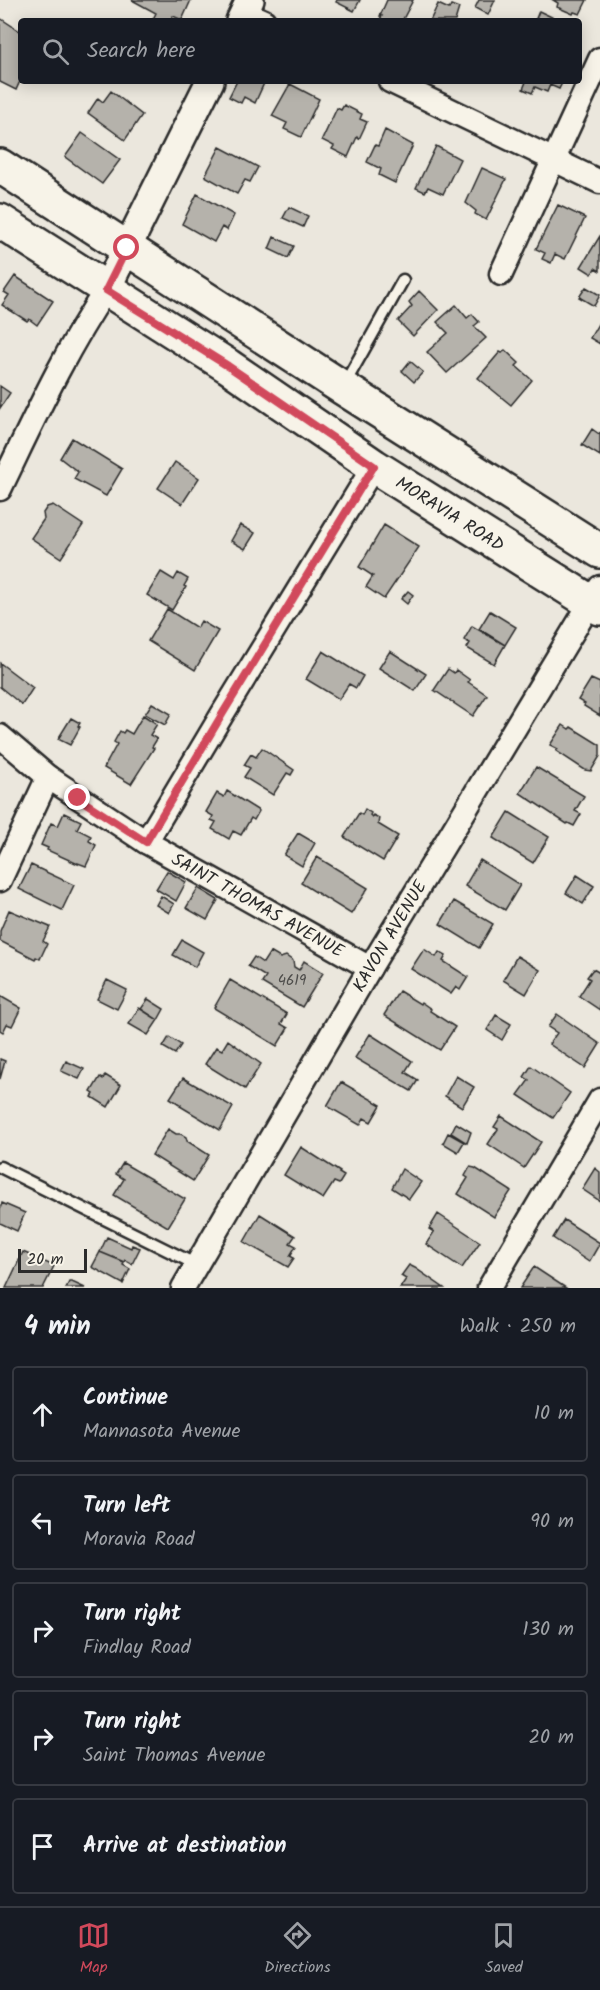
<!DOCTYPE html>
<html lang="en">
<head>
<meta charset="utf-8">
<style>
  body { margin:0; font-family:Kalam,sans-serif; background:#20242c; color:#f1f3f6 }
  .scale { position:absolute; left:18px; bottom:15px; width:69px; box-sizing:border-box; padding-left:6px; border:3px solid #2b2b2b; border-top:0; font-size:16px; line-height:21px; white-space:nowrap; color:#2b2b2b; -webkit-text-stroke:4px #f7f3e8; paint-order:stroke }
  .stop { position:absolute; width:18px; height:18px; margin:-14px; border:4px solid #d1495b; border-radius:50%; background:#fff }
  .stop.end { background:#d1495b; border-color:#fff; box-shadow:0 2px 6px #0008 }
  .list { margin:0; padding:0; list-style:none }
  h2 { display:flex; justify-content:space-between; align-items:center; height:78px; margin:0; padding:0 24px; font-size:26px }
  h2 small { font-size:20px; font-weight:400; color:#9ea1a6 }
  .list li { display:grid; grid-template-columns:39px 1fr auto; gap:18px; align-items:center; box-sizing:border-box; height:96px; margin:0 12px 12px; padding:0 12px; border:2px solid #363941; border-radius:6px }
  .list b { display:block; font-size:22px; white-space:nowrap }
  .list p { margin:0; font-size:20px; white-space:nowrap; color:#9ea1a6 }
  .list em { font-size:20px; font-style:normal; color:#9ea1a6 }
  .icon { flex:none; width:33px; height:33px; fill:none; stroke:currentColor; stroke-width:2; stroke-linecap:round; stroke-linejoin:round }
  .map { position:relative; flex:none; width:600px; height:1288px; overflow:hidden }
  .search { position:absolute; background:#171b24; box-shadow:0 3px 15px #0003; left:18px; right:18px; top:18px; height:66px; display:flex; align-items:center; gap:15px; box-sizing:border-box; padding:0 21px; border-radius:6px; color:#9ea1a6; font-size:22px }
  .sheet { height:618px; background:#171b24 }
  nav { display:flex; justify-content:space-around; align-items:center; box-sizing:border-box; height:84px; border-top:2px solid #363941; background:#171b24; font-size:16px; color:#9ea1a6 }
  nav a { display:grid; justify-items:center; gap:3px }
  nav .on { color:#d1495b }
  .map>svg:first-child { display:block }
  .building { fill:#b5b2ab; stroke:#2b2b2b; stroke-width:1.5 }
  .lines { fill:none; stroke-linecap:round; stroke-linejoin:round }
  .service-casing { stroke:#2b2b2b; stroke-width:15 }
  .minor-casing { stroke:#2b2b2b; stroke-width:27 }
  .tertiary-casing { stroke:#2b2b2b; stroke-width:32 }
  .primary-casing { stroke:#2b2b2b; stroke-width:38 }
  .service { stroke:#f7f3e8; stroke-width:10 }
  .minor { stroke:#f7f3e8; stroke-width:22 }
  .tertiary { stroke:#f7f3e8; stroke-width:27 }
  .primary { stroke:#f7f3e8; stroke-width:33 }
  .route { stroke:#d1495b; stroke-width:8 }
  .labels { text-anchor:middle; stroke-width:5; stroke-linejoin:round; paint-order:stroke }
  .number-label { font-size:15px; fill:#4e4d4b }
  .street-label { font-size:18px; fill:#2b2b2b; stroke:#f7f3e8 }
</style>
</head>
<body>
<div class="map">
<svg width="600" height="1288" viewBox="0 0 600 1288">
  <rect width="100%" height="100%" fill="#ebe7dd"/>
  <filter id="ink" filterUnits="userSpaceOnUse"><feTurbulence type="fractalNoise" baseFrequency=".0167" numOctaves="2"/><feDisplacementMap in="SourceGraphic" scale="12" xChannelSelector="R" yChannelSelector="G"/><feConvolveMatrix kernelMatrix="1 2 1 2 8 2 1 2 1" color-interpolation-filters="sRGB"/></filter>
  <g filter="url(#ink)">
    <path class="building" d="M132 0H191L182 20 173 16 171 21H152L156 13Z
      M337 0H360L354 11 336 2Z
      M387 0H413L402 21H379L382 16H380Z
      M479 0H495L488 15 475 8Z
      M553 0H587L580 14 574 12 573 14 557 7 558 3Z
      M438 4 449 9 451 5 459 8 455 21H430Z
      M539 11 560 21H535Z
      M0 18 21 32V79L16 90 0 82Z
      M237 81H265L255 103 244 97 241 103 229 97Z
      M523 81H563L559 89 550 85 547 92 535 87 532 93 523 89 526 82Z
      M290 84 319 99 301 137 284 129 287 123 272 116Z
      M111 91 142 115 125 140 88 113 98 98 103 102Z
      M344 105 362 114 360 119 367 122 359 139 357 137 348 157 332 149 334 146 322 140 337 108 341 110Z
      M385 130 413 145 395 183 379 175 381 169 367 162 375 145 378 146Z
      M82 133 120 160 102 184 65 157Z
      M436 146 460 159 443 194 428 187 425 192 416 188Z
      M220 147 258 167 250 182 245 180 237 194 205 176Z
      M482 168 506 179 486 220 475 214 476 211 466 203Z
      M197 194 234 215 227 230 222 227 214 242 182 224Z
      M558 205 585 218 565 259 555 254 551 263 542 259 545 253 536 249Z
      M289 207 308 216 303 227 283 218Z
      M600 236V271L595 268 592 274 581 267Z
      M274 237 294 246 288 258 269 249Z
      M15 276 53 301 37 325 29 319 27 321 2 305 9 295 4 292Z
      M586 287 600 295 594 306 579 297Z
      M419 291 438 310 413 336 398 321 412 306 409 302Z
      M456 305 467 318 472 314 479 322 474 326 486 338 447 373 427 352 448 333 437 322Z
      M598 324 600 326V344L590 338Z
      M505 350 519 363 516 366 532 380 511 405 478 378 500 352 502 353Z
      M410 361 423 372 414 382 402 371Z
      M0 386 10 393 0 408Z
      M592 429 599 434 600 432V456L582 445Z
      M72 438 122 469 106 496 74 479 78 472 60 458Z
      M175 462 199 478 182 504 158 488Z
      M53 505 83 525 61 558 31 538 44 519 43 513 47 507Z
      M240 525 255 533 245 549 231 541Z
      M384 525 419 547 384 599 366 587 373 576 359 567Z
      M161 572 174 580 178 573 188 579 184 586 186 587 172 610 147 595Z
      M408 591 413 595 407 604 401 599Z
      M167 609 197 628 201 621 218 631 195 670 148 641Z
      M490 611 516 627 505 645 479 629Z
      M472 626 505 645 494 664 467 648 470 643 464 640Z
      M323 651 363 676 356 688 349 684 339 699 306 679Z
      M390 651 426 674 415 691 379 668Z
      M0 663 33 688 22 705 0 687Z
      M448 669 454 673 456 670 470 680 468 682 487 695 473 716 434 690Z
      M591 679 600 683V716L584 706 585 704 578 700Z
      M152 703 171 714 165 725 145 714Z
      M143 715 157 724 150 735 157 739 152 747 154 748 131 784 104 768 117 744 114 742 120 731 123 733 125 730 132 734Z
      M71 718 80 723 78 726 80 727 70 745 58 739Z
      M563 725 569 729 571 727 600 745V756L591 771 585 770 556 751 558 749 550 745Z
      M262 748 294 770 291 775 287 773 273 795 244 777 250 768 244 765 251 754 256 757Z
      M536 767 584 796 575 811 581 814 574 826 568 823 567 824 520 793Z
      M227 791 259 811 254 820 251 818 241 835 233 831 229 839 212 829 216 822 211 820 213 816 206 812 217 793 224 797Z
      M365 809 371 813 370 815 372 817 373 815 379 818 378 824 398 836 383 861 344 837 359 813 362 815Z
      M509 812 549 837 533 863 493 838Z
      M64 813 81 821 77 829 91 836 89 841 96 845 86 866 78 863V864L47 850 48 848 41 845 51 823 58 826Z
      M298 833 315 843 302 866 284 855Z
      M317 857 368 888 351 914 301 883Z
      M480 860 520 885 505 910 465 886Z
      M31 865 74 885 62 910 19 889Z
      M167 871 186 882 176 901 156 889Z
      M577 875 594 886 583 904 566 893Z
      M198 888 218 900 207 920 186 908Z
      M161 896 174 904 169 913 156 905Z
      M454 901 493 924 479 948 440 924Z
      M9 910 50 927 43 941 47 944 40 959 36 957 35 959 0 941V931Z
      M182 940 203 952 195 967 173 955Z
      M424 949 436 957 439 952 446 956 443 961 468 977 460 990 456 987 451 994 411 969Z
      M270 952 280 958 286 956 293 961 294 967 299 970 304 961 323 973 302 1007 262 983 266 977 248 966 254 957 263 963Z
      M517 956 540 970 526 994 503 980Z
      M593 969 600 973V1010L579 996 590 979 587 977Z
      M107 980 127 990 117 1009 97 999Z
      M230 980 287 1014 281 1024 288 1028 277 1046 214 1008Z
      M399 991 420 1004 421 1002 431 1009 430 1011 455 1027 440 1050 384 1015Z
      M0 996 21 1008 12 1026 7 1024 3 1032 0 1030Z
      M148 999 164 1009 158 1020 141 1009Z
      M139 1008 158 1020 148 1035 129 1024Z
      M557 1014 600 1044 585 1068 549 1044 557 1033 548 1027Z
      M496 1015 511 1024 502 1040 487 1030Z
      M370 1034 412 1061 405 1072 418 1080 411 1091 355 1058Z
      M169 1037 181 1045 175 1054 163 1047Z
      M228 1040 261 1064 245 1089 205 1064 216 1047 222 1050Z
      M0 1059 5 1061 0 1079Z
      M66 1061 84 1069 79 1079 61 1071Z
      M531 1066 570 1093 553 1118 518 1095 529 1080 524 1077Z
      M105 1075 121 1085 108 1107 92 1097 94 1094 91 1092 100 1077 103 1079Z
      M456 1076 474 1087 462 1107 445 1096Z
      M183 1078 233 1107 220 1130 180 1106 181 1105 170 1098Z
      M341 1082 381 1105 371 1122 364 1118 360 1125 327 1106Z
      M501 1116 541 1142 524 1168 488 1144 498 1129 494 1127Z
      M456 1123 471 1132 467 1143 451 1133Z
      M168 1129 176 1134H181L186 1137 187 1141 209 1155 193 1181 152 1155Z
      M448 1133 464 1142 458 1152 443 1143Z
      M301 1147 340 1172 339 1173 344 1176 339 1184 334 1182 323 1199 284 1175Z
      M123 1163 185 1199 168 1227 114 1195 124 1179 116 1174Z
      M470 1167 475 1168 511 1191 494 1217 458 1194 468 1178 465 1176Z
      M595 1168 600 1172V1201L582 1189Z
      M402 1169 421 1182 409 1199 392 1188Z
      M2 1203 25 1213 17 1231 0 1223V1209Z
      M260 1214 295 1236 290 1243 296 1246 290 1256 294 1258 288 1267 244 1242Z
      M438 1214 480 1242 462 1268 426 1244 434 1232 429 1229Z
      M564 1220 600 1243 589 1262 553 1238Z
      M107 1237 131 1248 132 1245 140 1248 132 1264 125 1260 124 1262 100 1252Z
      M23 1252 54 1266 43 1288H6Z
      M100 1252 124 1262 123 1265 130 1269 123 1284 92 1267Z
      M409 1265 415 1268 444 1288H400L406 1279 401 1276Z
      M534 1267 566 1288H520Z
      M69 1282H72L85 1288H66Z"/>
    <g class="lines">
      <g class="service-casing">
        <path id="service" d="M344 385 403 280
          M0 1167 197 1265"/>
      </g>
      <g class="minor-casing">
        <g id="minor">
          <path d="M244 12 264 21"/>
          <path d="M390 81 600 182"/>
          <path d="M501 274 600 59"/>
          <path d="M0 489C33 421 64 352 106 290"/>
          <path id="s1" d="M0 736 48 777 146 842 370 968"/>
          <path d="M146 842 223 713 374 466"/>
          <path d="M0 880 48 777"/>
          <path id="s2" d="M183 1288 370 968 600 587"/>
          <path d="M489 1288 600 1100"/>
        </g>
      </g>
      <g class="tertiary-casing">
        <path id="tertiary" d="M240 21 250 0
          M106 290 210 81"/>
      </g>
      <g class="primary-casing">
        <g id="primary">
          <path d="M0 166 343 388 600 551"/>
          <path id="s3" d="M0 221 228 366 374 466 600 608"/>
        </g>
      </g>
      <use href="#service" class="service"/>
      <use href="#minor" class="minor"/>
      <use href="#tertiary" class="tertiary"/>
      <use href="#primary" class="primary"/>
    </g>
  </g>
  <g class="lines" filter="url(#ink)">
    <path class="route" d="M78 798 146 842 223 713 374 466 228 366 106 290 127 248"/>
  </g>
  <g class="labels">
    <g class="number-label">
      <text x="292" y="985">4619</text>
    </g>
    <g class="street-label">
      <text dy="6" stroke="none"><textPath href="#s3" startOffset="537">MORAVIA ROAD</textPath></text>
      <text dy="6" stroke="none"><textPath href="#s1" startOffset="309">SAINT THOMAS AVENUE</textPath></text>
      <text dy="6" stroke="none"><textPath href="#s2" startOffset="408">KAVON AVENUE</textPath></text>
    </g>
  </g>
</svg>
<div class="scale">20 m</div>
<div class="stop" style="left:127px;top:248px"></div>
<div class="stop end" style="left:78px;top:798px"></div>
<div class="search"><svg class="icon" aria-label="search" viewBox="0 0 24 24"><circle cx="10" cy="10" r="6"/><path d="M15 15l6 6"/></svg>Search here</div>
</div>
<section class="sheet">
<h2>4 min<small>Walk · 250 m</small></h2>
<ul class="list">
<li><svg class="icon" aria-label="ahead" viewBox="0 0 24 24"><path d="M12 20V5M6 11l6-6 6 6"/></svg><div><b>Continue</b><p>Mannasota Avenue</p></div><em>10 m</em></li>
<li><svg class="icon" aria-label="left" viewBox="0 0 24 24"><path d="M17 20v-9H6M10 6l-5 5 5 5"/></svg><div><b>Turn left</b><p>Moravia Road</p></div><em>90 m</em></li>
<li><svg class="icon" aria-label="right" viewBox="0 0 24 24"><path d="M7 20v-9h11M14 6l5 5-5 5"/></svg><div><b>Turn right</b><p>Findlay Road</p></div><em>130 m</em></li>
<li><svg class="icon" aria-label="right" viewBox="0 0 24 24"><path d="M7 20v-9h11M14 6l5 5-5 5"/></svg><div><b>Turn right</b><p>Saint Thomas Avenue</p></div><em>20 m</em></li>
<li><svg class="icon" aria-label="arrive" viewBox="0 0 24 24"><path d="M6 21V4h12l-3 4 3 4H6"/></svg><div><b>Arrive at destination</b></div></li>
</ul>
</section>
<nav>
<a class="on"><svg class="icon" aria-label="map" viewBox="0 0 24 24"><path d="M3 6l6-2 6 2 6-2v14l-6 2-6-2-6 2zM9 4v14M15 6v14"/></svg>Map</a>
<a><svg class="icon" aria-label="directions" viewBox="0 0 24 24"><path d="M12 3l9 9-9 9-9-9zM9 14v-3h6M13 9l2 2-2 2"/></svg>Directions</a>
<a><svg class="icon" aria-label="saved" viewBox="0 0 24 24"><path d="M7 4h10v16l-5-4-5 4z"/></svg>Saved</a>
</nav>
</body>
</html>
